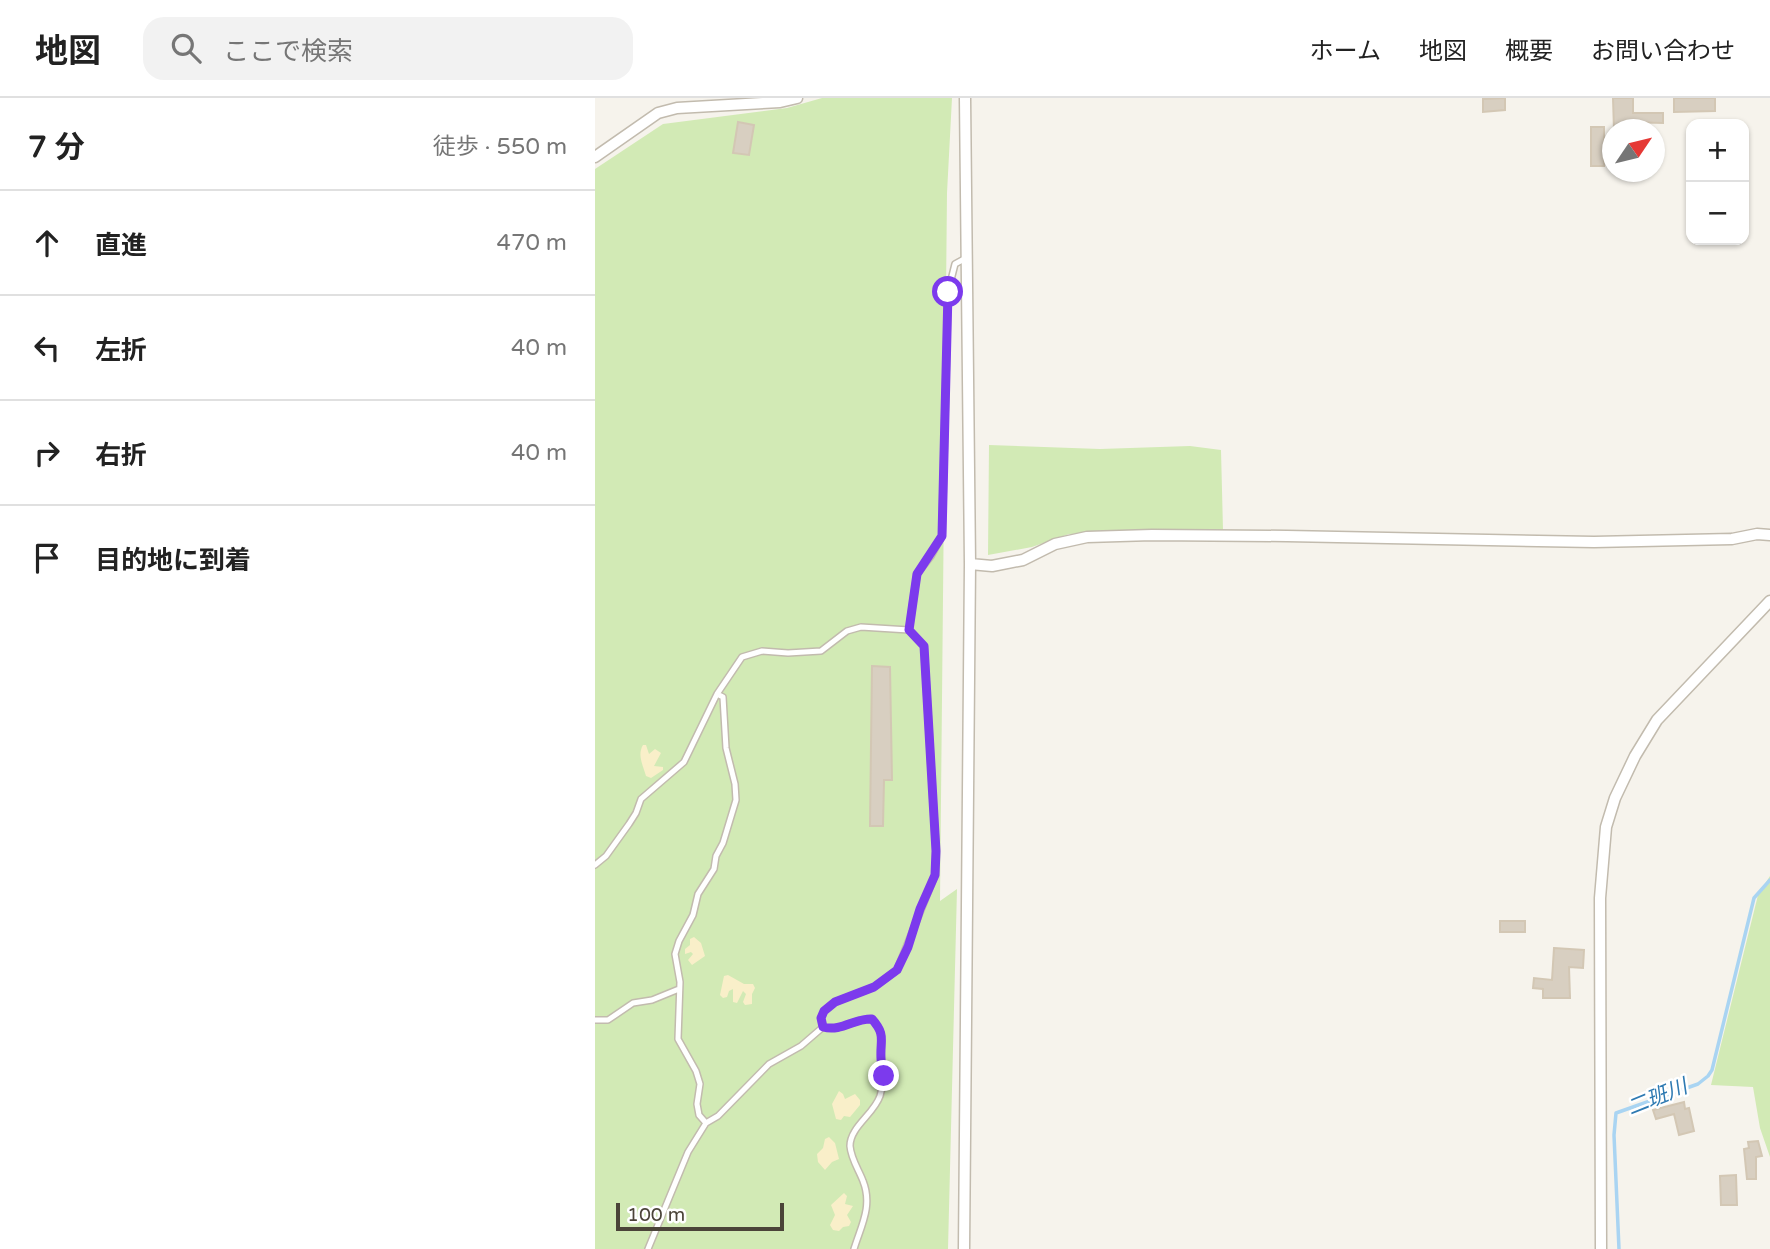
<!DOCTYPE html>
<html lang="ja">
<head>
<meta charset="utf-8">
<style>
  body { margin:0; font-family:"Varela Round","Noto Sans JP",sans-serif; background:#f2f2f2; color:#222 }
  .controls { position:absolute; right:21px; top:21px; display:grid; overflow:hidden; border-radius:14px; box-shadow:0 2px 5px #0004 }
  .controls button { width:63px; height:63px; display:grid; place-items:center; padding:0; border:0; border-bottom:2px solid #e0e0e0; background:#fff; color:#222; font:35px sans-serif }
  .compass { position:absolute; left:1007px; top:21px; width:63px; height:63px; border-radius:50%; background:#fff; box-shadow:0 2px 5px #0004; rotate:55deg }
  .scale { position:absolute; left:21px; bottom:18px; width:168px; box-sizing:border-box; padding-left:7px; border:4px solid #4b4439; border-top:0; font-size:19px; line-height:24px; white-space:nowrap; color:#4b4439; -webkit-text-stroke:5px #fff; paint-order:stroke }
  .stop { position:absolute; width:21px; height:21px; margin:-16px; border:5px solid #7c3aed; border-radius:50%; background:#fff }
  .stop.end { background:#7c3aed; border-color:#fff; box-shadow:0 2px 7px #0008 }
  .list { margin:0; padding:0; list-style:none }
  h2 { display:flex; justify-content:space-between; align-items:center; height:91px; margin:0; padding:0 28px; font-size:30px }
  h2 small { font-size:23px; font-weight:400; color:#767676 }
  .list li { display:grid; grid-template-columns:46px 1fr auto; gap:21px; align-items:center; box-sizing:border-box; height:105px; padding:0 28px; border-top:2px solid #e0e0e0 }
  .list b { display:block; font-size:26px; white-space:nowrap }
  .list em { font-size:23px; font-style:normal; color:#767676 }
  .icon { flex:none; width:38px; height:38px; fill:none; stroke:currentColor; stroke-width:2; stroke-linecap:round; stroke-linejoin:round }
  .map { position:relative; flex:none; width:1175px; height:1151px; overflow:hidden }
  header { display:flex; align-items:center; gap:42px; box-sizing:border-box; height:98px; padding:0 35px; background:#fff; border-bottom:2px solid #e0e0e0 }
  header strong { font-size:33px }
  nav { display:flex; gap:38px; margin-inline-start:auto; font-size:24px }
  .search { width:490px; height:63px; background:#f2f2f2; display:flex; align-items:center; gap:18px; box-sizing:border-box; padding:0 24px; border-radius:21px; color:#767676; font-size:26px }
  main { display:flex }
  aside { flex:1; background:#fff }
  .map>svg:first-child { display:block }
  .green { fill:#d2eab5 }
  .sand { fill:#f9efc9 }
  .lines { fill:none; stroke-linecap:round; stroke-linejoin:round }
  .stream { stroke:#a9d4f2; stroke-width:3.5 }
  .building { fill:#d8cfc1; stroke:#d3c7b4; stroke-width:2 }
  .service-casing { stroke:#c2bbae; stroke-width:8 }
  .minor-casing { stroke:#c2bbae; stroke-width:13 }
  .service { stroke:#fff; stroke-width:5 }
  .minor { stroke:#fff; stroke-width:10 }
  .route { stroke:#7c3aed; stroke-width:9 }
  .labels { text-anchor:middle; stroke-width:5; stroke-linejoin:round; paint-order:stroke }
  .water-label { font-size:21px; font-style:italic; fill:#2e7ab2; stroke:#fff }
</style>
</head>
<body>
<header>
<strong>地図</strong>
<div class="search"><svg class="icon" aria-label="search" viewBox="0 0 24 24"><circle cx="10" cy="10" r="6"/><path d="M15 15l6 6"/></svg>ここで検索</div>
<nav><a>ホーム</a><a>地図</a><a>概要</a><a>お問い合わせ</a></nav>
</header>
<main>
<aside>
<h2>7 分<small>徒歩 · 550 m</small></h2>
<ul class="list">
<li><svg class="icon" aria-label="ahead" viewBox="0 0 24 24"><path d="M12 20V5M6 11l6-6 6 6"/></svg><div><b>直進</b></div><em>470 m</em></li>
<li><svg class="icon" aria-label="left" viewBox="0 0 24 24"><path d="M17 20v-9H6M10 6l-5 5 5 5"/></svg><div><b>左折</b></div><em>40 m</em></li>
<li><svg class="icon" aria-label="right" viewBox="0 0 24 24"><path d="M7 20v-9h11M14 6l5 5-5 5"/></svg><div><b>右折</b></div><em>40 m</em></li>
<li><svg class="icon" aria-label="arrive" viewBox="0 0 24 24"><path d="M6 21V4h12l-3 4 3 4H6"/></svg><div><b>目的地に到着</b></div></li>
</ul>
</aside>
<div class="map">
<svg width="1175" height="1151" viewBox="0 0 1175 1151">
  <rect width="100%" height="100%" fill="#f6f3ec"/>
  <path class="green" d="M227 0H357L352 95 345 803 362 791 353 1151H0V71L68 26 192 10Z
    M394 347 505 351 595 348 626 352 628 432 474 436 437 449 393 457Z
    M1175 778V1059L1165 1030 1158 989 1116 987 1163 797Z"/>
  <path class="sand" d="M48 647H51L54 656 60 651 66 655 59 668 68 669V672L56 680 51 678C48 667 42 657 48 647Z
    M99 839 106 845 110 858 97 867 93 862 98 856 96 854 90 856V851L95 847V841Z
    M133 877 149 886H158L160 890 157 896V906L150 907 148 904 151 896 148 893 142 905 138 904V891L134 893 132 899 128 900 125 897 129 878Z
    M244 993 248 996 250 1001 260 996 265 1002V1007L255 1019 249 1018 246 1022 241 1021 237 1006Z
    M234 1039 240 1045 244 1061 237 1064 230 1072 223 1064 222 1056 228 1050 230 1041Z
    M249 1095 252 1098 250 1106 258 1108 252 1117 256 1124 254 1128 248 1129 244 1133 238 1132 235 1127 240 1117 236 1107Z"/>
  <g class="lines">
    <path class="stream" d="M1024 1151 1019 1037 1021 1015 1103 986 1113 978 1117 972 1159 800 1175 782"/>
  </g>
  <path class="building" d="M910 0V12L888 14V1Z
    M1018 0H1038V15H1068V25L1031 24V32H1019Z
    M1079 0H1120V13L1079 14Z
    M143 24 159 27 154 57 138 55Z
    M996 29H1009V68H996Z
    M277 568 295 569 297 682H289L288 728H275Z
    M905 823H930V834H905Z
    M959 850 989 852 988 870 974 869 975 900H948V891L938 890 939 880 957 882Z
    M1089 1004 1090 1011 1094 1010 1099 1033 1084 1037 1079 1016 1061 1021 1058 1012Z
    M1163 1043 1167 1058 1161 1059V1081H1152L1149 1051 1154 1050 1153 1044Z
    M1141 1077 1142 1107H1126L1125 1078Z"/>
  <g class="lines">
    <g class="service-casing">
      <path id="service" d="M122 596 128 599 131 650 140 686 141 702 128 745 121 758 119 771 103 796 98 817 84 843 80 856 85 884 83 941 101 973 105 986 102 1006 104 1017 111 1025 123 1018 174 966 206 948 228 929
        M0 767 11 758 34 726 41 715 46 701 89 664 122 596 147 559 167 553 193 555 226 553 252 533 266 529 314 532 322 476 336 458 347 438 353 194 360 166 371 160
        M0 922H13L38 905 57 902 84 891
        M53 1151 93 1054 111 1025
        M259 1151C266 1128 278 1108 268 1083 264 1072 256 1061 255 1048 255 1029 279 1016 285 998 290 982 287 975 286 961 285 942 291 937 277 921 259 920 247 934 228 929L226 920 229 913 240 904 279 889 302 872 340 777 341 753 329 548 314 532"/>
    </g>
    <g class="minor-casing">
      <path id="minor" d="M0 59 63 15 82 10 185 4 202 0
        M375 466 397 468 428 462 460 446 492 439 557 437 692 438 999 444 1137 441 1162 436 1175 437
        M369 1151 375 466 370 0
        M1006 1151 1005 800 1011 729 1020 700 1040 658 1062 622 1175 503"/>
    </g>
    <use href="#service" class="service"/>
    <use href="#minor" class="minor"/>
  </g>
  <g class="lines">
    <path class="route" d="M289 978C288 972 286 966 286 960 285 941 291 937 277 921 259 920 247 934 228 929L226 920 229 913 240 904 279 889 302 872 313 849 325 811 340 777 341 753 329 548 314 532 322 476 347 438 353 194"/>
  </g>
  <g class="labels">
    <g class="water-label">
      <text transform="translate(1062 999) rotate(-22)" y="7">二班川</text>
    </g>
  </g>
</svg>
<div class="controls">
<button>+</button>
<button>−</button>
</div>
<svg class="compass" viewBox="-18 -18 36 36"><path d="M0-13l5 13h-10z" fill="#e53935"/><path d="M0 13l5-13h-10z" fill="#767676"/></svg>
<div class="scale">100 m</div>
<div class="stop" style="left:353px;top:194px"></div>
<div class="stop end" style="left:289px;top:978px"></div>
</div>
</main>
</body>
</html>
